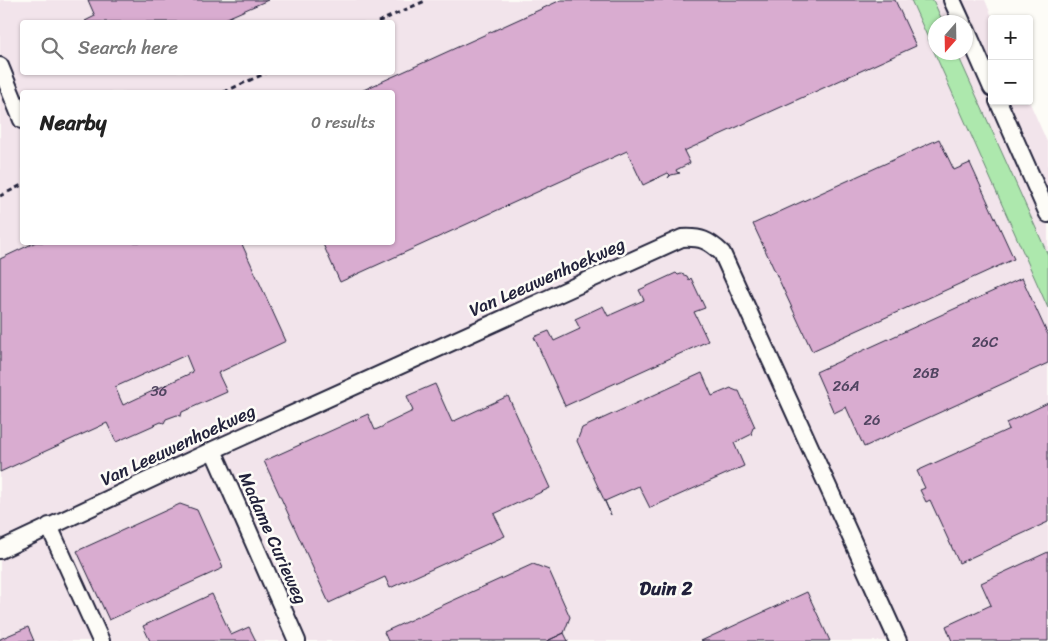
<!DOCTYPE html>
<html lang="en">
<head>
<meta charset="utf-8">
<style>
  body { margin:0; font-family:Sriracha,sans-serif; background:#f6f6f6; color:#222 }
  .controls { position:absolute; right:15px; top:15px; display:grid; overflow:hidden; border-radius:5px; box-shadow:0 1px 4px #0004 }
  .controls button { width:45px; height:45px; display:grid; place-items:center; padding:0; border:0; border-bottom:1px solid #e0e0e0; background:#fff; color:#222; font:25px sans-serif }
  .compass { position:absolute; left:928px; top:15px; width:45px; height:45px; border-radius:50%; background:#fff; box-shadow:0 1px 4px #0004; rotate:200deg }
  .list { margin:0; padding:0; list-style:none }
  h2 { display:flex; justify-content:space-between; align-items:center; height:65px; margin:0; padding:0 20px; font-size:21px }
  h2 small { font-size:16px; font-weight:400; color:#767676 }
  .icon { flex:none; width:28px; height:28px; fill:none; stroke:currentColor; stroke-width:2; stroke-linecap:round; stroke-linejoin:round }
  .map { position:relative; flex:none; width:1048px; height:641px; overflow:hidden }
  .search { position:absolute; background:#fff; box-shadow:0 1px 4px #0004; left:20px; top:20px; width:375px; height:55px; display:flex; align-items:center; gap:12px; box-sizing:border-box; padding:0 18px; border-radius:5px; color:#767676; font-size:19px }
  .panel { position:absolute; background:#fff; box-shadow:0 1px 4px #0004; left:20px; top:90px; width:375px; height:155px; border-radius:5px }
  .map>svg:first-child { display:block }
  .built { fill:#f2e4eb; fill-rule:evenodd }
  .green { fill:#ade8ad; stroke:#688574 }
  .building { fill:#d9acd0; stroke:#22223b; fill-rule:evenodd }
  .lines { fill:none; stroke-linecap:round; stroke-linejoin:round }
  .minor-casing { stroke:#22223b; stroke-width:20 }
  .path { stroke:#22223b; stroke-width:3; stroke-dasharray:5 4; stroke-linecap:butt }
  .minor { stroke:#fdfcf7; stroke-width:16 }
  .labels { text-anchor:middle; stroke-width:5; stroke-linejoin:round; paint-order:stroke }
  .number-label { font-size:15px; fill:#504460 }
  .street-label { font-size:18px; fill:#22223b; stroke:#fdfcf7 }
  .neighbourhood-label { font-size:19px; font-weight:bold; fill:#22223b; stroke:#fdfcf7 }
</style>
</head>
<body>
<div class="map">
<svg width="1048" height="641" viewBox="0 0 1048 641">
  <rect width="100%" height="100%" fill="#fdfcf7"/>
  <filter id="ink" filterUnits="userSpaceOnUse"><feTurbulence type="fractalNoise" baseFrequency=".02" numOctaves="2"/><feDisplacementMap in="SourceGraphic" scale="10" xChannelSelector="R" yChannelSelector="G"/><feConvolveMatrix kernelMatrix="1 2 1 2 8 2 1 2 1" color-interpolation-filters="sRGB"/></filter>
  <g filter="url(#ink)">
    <path class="built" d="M0 0H985L993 19H992V101H1029L1048 144V641H0ZM22 22H392V72H22ZM936 22H966V52H936ZM22 92H392V242H22Z"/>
    <path class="green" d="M911 0H933L943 22H936V52L957 53 1048 255V308Z"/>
    <path class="building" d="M88 0H268L218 22H86L85 21 95 16Z
      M561 0H895L916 46 684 151 690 163 676 170 677 172 680 173 671 175 668 178 670 175 668 173 643 185 627 151 340 282 322 242H392V92H359Z
      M939 139 954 170 970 163 1014 259 812 351 753 224Z
      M36 242H241L286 341 218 373 227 392 182 412 181 416 177 415 166 419 164 423 161 422 116 442 107 423 0 472V259ZM186 355 193 372 123 405 115 387Z
      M676 273 678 275 681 274 687 276 689 280 691 278 705 308 694 312 708 341 565 406 534 337 549 331 554 341 580 329 575 319 603 306 608 316 644 300 639 290Z
      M1022 278 1048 335V363L864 447 846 407 834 413 816 372Z
      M702 373 712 396 731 388 732 389 737 391H739L755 427 753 428 751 433 752 434 734 443 744 466 650 508 639 486 605 501 611 515 577 441 582 428Z
      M435 384 452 422 508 396 550 488 494 514 505 536 390 588 385 577 329 603 264 461 368 414 375 430 384 426V425L413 411 407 396Z
      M1048 403V522L959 563 930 500 926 502 920 490 925 488 917 471 1009 429 1006 423Z
      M180 504 197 510 223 568 109 620 77 551Z
      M1048 552V641H952L946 626 991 605 981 583Z
      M533 564 549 570 570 617 564 633 547 641H388L384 632Z
      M807 592 830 641H701Z
      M212 594 231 635 249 627 256 641H150L143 626Z
      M28 627 34 641H0V639Z
      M564 633 568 641H547Z"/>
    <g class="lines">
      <g class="minor-casing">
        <path id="minor" d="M952 0 962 22
          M966 29 992 88
          M0 66 22 120
          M998 101 1048 214
          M213 450 297 641
          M49 526 101 641
          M0 550 213 450 682 238C701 237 708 240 722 253L898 641"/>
      </g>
      <path class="path" d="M378 22 427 0
        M224 92 268 72
        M0 196 22 185"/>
      <use href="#minor" class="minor"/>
    </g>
  </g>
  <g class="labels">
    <g class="number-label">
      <text x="985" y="347">26C</text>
      <text x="926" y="378">26B</text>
      <text x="846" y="391">26A</text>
      <text x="159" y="396">36</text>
      <text x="872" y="425">26</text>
    </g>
    <g class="street-label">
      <text transform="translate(547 277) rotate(-24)" y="6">Van Leeuwenhoekweg</text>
      <text transform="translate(178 445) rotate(-25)" y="6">Van Leeuwenhoekweg</text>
      <text transform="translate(273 538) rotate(66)" y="6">Madame Curieweg</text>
    </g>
    <g class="neighbourhood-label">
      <text x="666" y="595">Duin 2</text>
    </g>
  </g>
</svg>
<div class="controls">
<button>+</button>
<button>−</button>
</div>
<svg class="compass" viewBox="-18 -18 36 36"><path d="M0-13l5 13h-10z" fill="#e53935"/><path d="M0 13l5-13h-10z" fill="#767676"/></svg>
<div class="search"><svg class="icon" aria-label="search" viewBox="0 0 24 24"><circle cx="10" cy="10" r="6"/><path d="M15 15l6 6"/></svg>Search here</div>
<section class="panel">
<h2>Nearby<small>0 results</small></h2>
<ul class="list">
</ul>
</section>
</div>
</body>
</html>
